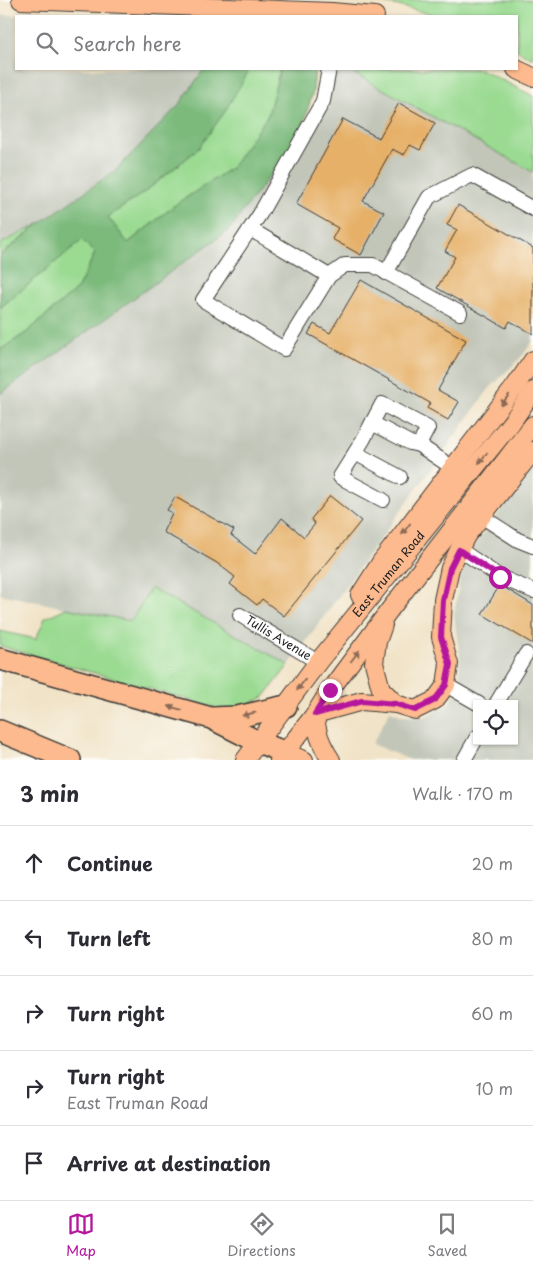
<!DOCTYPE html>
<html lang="en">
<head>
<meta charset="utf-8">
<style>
  body { margin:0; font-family:"Playpen Sans",sans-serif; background:#f2f2f3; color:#2b2b33 }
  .controls { position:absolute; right:15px; bottom:15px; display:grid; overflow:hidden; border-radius:0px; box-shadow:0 1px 4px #0004 }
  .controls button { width:45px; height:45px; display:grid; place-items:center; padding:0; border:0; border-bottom:1px solid #e1e1e2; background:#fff; color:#2b2b33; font:25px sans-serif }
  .stop { position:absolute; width:15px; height:15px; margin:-11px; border:4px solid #b5179e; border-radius:50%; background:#fff }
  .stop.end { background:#b5179e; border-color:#fff; box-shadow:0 1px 5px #0008 }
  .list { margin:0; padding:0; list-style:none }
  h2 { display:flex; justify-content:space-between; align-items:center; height:65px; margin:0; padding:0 20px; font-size:21px }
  h2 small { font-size:16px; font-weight:400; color:#7c7c81 }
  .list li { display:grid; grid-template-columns:32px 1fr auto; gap:15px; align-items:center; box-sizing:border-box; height:75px; padding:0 20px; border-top:1px solid #e1e1e2 }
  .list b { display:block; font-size:19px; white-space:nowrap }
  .list p { margin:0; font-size:16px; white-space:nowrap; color:#7c7c81 }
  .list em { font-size:16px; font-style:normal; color:#7c7c81 }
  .icon { flex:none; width:28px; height:28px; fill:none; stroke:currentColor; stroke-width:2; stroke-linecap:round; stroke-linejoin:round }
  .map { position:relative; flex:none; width:533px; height:760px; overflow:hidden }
  .search { position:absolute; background:#fff; box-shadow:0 1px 4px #0004; left:15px; right:15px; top:15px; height:55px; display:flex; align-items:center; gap:12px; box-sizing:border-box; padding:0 18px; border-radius:0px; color:#7c7c81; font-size:19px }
  .sheet { height:440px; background:#fff }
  nav { display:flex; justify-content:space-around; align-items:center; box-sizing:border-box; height:70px; border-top:1px solid #e1e1e2; background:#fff; font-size:14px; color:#7c7c81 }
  nav a { display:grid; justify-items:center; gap:2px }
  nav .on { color:#b5179e }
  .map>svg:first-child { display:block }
  .industrial { fill:#c2c6b9; fill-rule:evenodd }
  .green { fill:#9ada91; stroke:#5b7b56 }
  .forest { fill:#7bba7b; stroke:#4c6b4c }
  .building { fill:#e6b068 }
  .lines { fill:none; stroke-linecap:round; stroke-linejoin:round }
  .minor-casing { stroke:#3c3a36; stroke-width:16 }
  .major-casing { stroke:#3c3a36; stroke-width:20 }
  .highway-casing { stroke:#3c3a36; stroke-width:24 }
  .minor { stroke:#fff; stroke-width:14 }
  .major { stroke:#fcba8e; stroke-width:18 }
  .highway { stroke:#fcba8e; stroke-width:21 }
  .oneway { fill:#8c6b55 }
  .route { stroke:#b5179e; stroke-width:6 }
  .labels { text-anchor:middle; stroke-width:4; stroke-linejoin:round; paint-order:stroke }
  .street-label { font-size:12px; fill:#1c1c1c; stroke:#fdfcf7 }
</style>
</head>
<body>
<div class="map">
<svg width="533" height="760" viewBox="0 0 533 760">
  <rect width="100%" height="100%" fill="#fdfcf7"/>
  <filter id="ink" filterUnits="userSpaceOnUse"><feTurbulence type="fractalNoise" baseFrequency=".02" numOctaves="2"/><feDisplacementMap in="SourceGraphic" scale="10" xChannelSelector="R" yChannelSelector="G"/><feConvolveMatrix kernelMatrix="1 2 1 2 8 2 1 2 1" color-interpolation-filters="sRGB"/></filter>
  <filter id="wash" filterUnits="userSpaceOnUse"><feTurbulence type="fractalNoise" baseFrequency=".0096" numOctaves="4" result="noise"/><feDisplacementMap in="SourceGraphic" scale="20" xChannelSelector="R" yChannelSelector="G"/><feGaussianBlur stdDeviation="1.12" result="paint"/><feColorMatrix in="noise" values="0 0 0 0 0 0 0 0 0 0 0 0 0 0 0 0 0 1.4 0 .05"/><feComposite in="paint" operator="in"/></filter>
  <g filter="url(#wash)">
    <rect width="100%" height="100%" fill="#f1e3c7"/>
    <path class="industrial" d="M0 15 36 16H16V69H204L179 105 116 170 39 224 0 244Z
      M338 69H346L533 172V340L524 354 489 389 289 665 151 588 131 622 0 594V393L300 135Z
      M533 468V760H410L372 744 390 711 402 716 425 717 448 705 459 687 460 657 454 615 460 578 474 546ZM477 704H514V741H477Z"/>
    <path class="green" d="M366 0H533V59L517 50V16H438L399 6Z
      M248 69H280L268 115 231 168 175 205 128 243 108 217 146 191 198 149 247 74Z
      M346 69H480L533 96V172Z
      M39 224 0 256V244Z
      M82 240 95 253 78 288 27 332 0 350V308Z
      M151 588 289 665 264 697 241 708 220 709 0 646V631L36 639 45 618 66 608 131 621Z"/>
    <path class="forest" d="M204 69H248L247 74 224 113 198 149 146 191 108 217 128 243 175 205 231 168 268 115 280 69H315L313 92 300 135 229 230 0 394V350L27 332 78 288 95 253 82 240 0 308V256L39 224 116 170 179 105Z"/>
    <g id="blocks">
      <path class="building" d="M399 103 435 123 420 150 410 145 404 155 392 149 363 201 384 212 361 255 332 239 338 228 296 204 343 119 379 138Z
        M458 205 533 248V334L510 321 506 328 437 288 455 257 445 251 457 230 447 225Z
        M361 280 466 340 438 390 459 402 448 420 427 408 430 403 308 334 314 324 330 333Z
        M330 496 361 521 284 616 262 599 257 605 230 584 235 577 217 563 163 532 172 513 167 510 175 497 234 530 231 535 255 554 282 518 304 537 315 524 311 519Z
        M500 585 533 605V644L482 614Z"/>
    </g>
  </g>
  <g filter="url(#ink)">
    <use href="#blocks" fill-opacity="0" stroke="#3c3a36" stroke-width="1"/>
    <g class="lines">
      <g class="minor-casing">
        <g id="minor">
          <path d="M329 69 323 101 260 214 203 300 284 349 329 276 345 265H373L460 313"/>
          <path d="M250 229 329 276"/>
          <path d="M386 273 429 197 472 175 533 209"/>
          <path d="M372 423 410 443 419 445"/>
          <path d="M355 453 400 477"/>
          <path d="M383 500 340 477 363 440 382 404 428 428 419 445 453 468"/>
          <path d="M481 516 518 540 533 546"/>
          <path d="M459 549 500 577 533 591"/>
          <path id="s1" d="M240 615 318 662"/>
          <path d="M446 685 479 704"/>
          <path d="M496 704 526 654"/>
          <path d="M464 760 477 737"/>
        </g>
      </g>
      <g class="major-casing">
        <g id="major">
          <path d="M21 0 332 12 375 16"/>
          <path d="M516 69 533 77"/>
          <path d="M360 595 381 562 516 385 533 360"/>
          <path d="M383 625 377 642 374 663 381 689 396 704"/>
          <path d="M284 752 304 760"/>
          <path id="s2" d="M245 760 318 662 511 423 533 391"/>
          <path d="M279 760 315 714 330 690 388 612 533 425"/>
          <path d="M331 760C321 745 316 732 315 714L362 701 396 704 415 710 435 700 446 685 449 664 441 637 443 600 450 568 466 536 533 451"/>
        </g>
      </g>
      <g class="highway-casing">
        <path id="highway" d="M0 659 211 718 258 742 284 752
          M212 718 237 717 286 706
          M0 731 70 760"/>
      </g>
      <use href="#minor" class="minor"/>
      <use href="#major" class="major"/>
      <use href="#highway" class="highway"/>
    </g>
    <defs><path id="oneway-solid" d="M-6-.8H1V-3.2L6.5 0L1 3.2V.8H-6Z" transform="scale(1.25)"/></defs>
    <g class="oneway">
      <use href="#oneway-solid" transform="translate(505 400) rotate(128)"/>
      <use href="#oneway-solid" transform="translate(483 458) rotate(129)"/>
      <use href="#oneway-solid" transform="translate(406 529) rotate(127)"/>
      <use href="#oneway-solid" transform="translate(355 656) rotate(-53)"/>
      <use href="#oneway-solid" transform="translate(301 685) rotate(126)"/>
      <use href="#oneway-solid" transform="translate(175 708) rotate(-164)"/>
      <use href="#oneway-solid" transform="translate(249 714) rotate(167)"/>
    </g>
  </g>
  <g class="lines" filter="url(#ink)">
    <path class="route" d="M330 690 315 714 362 701 396 704 415 710 435 700 446 685 450 664 441 637 443 600 450 568 459 550 500 577"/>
  </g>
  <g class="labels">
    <g class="street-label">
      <text dy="4" stroke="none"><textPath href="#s2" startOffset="235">East Truman Road</textPath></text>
      <text dy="4" stroke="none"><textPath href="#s1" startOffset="45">Tullis Avenue</textPath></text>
    </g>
  </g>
</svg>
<div class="controls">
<button><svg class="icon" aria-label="locate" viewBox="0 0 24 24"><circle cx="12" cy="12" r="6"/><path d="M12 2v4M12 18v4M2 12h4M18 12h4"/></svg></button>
</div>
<div class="stop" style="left:500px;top:577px"></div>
<div class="stop end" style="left:330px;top:690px"></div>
<div class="search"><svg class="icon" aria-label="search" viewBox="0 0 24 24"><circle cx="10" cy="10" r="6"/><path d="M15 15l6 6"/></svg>Search here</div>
</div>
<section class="sheet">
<h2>3 min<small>Walk · 170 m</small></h2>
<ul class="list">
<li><svg class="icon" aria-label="ahead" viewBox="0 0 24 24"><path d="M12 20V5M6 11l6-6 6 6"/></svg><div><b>Continue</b></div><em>20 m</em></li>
<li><svg class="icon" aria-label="left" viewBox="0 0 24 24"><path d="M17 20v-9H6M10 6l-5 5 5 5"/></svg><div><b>Turn left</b></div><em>80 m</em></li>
<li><svg class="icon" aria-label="right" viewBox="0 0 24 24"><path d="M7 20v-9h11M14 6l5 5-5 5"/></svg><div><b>Turn right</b></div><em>60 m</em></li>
<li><svg class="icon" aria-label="right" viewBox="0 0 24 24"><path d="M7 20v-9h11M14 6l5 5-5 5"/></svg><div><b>Turn right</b><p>East Truman Road</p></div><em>10 m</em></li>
<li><svg class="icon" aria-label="arrive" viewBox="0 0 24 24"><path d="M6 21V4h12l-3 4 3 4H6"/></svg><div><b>Arrive at destination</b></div></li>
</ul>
</section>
<nav>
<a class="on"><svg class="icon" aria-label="map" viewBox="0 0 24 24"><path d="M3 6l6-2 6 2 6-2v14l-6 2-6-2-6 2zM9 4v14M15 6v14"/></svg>Map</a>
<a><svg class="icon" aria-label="directions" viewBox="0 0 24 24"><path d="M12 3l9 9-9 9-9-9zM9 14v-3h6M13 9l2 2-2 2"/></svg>Directions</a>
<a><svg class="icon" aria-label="saved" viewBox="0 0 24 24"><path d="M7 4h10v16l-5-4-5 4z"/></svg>Saved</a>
</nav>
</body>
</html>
